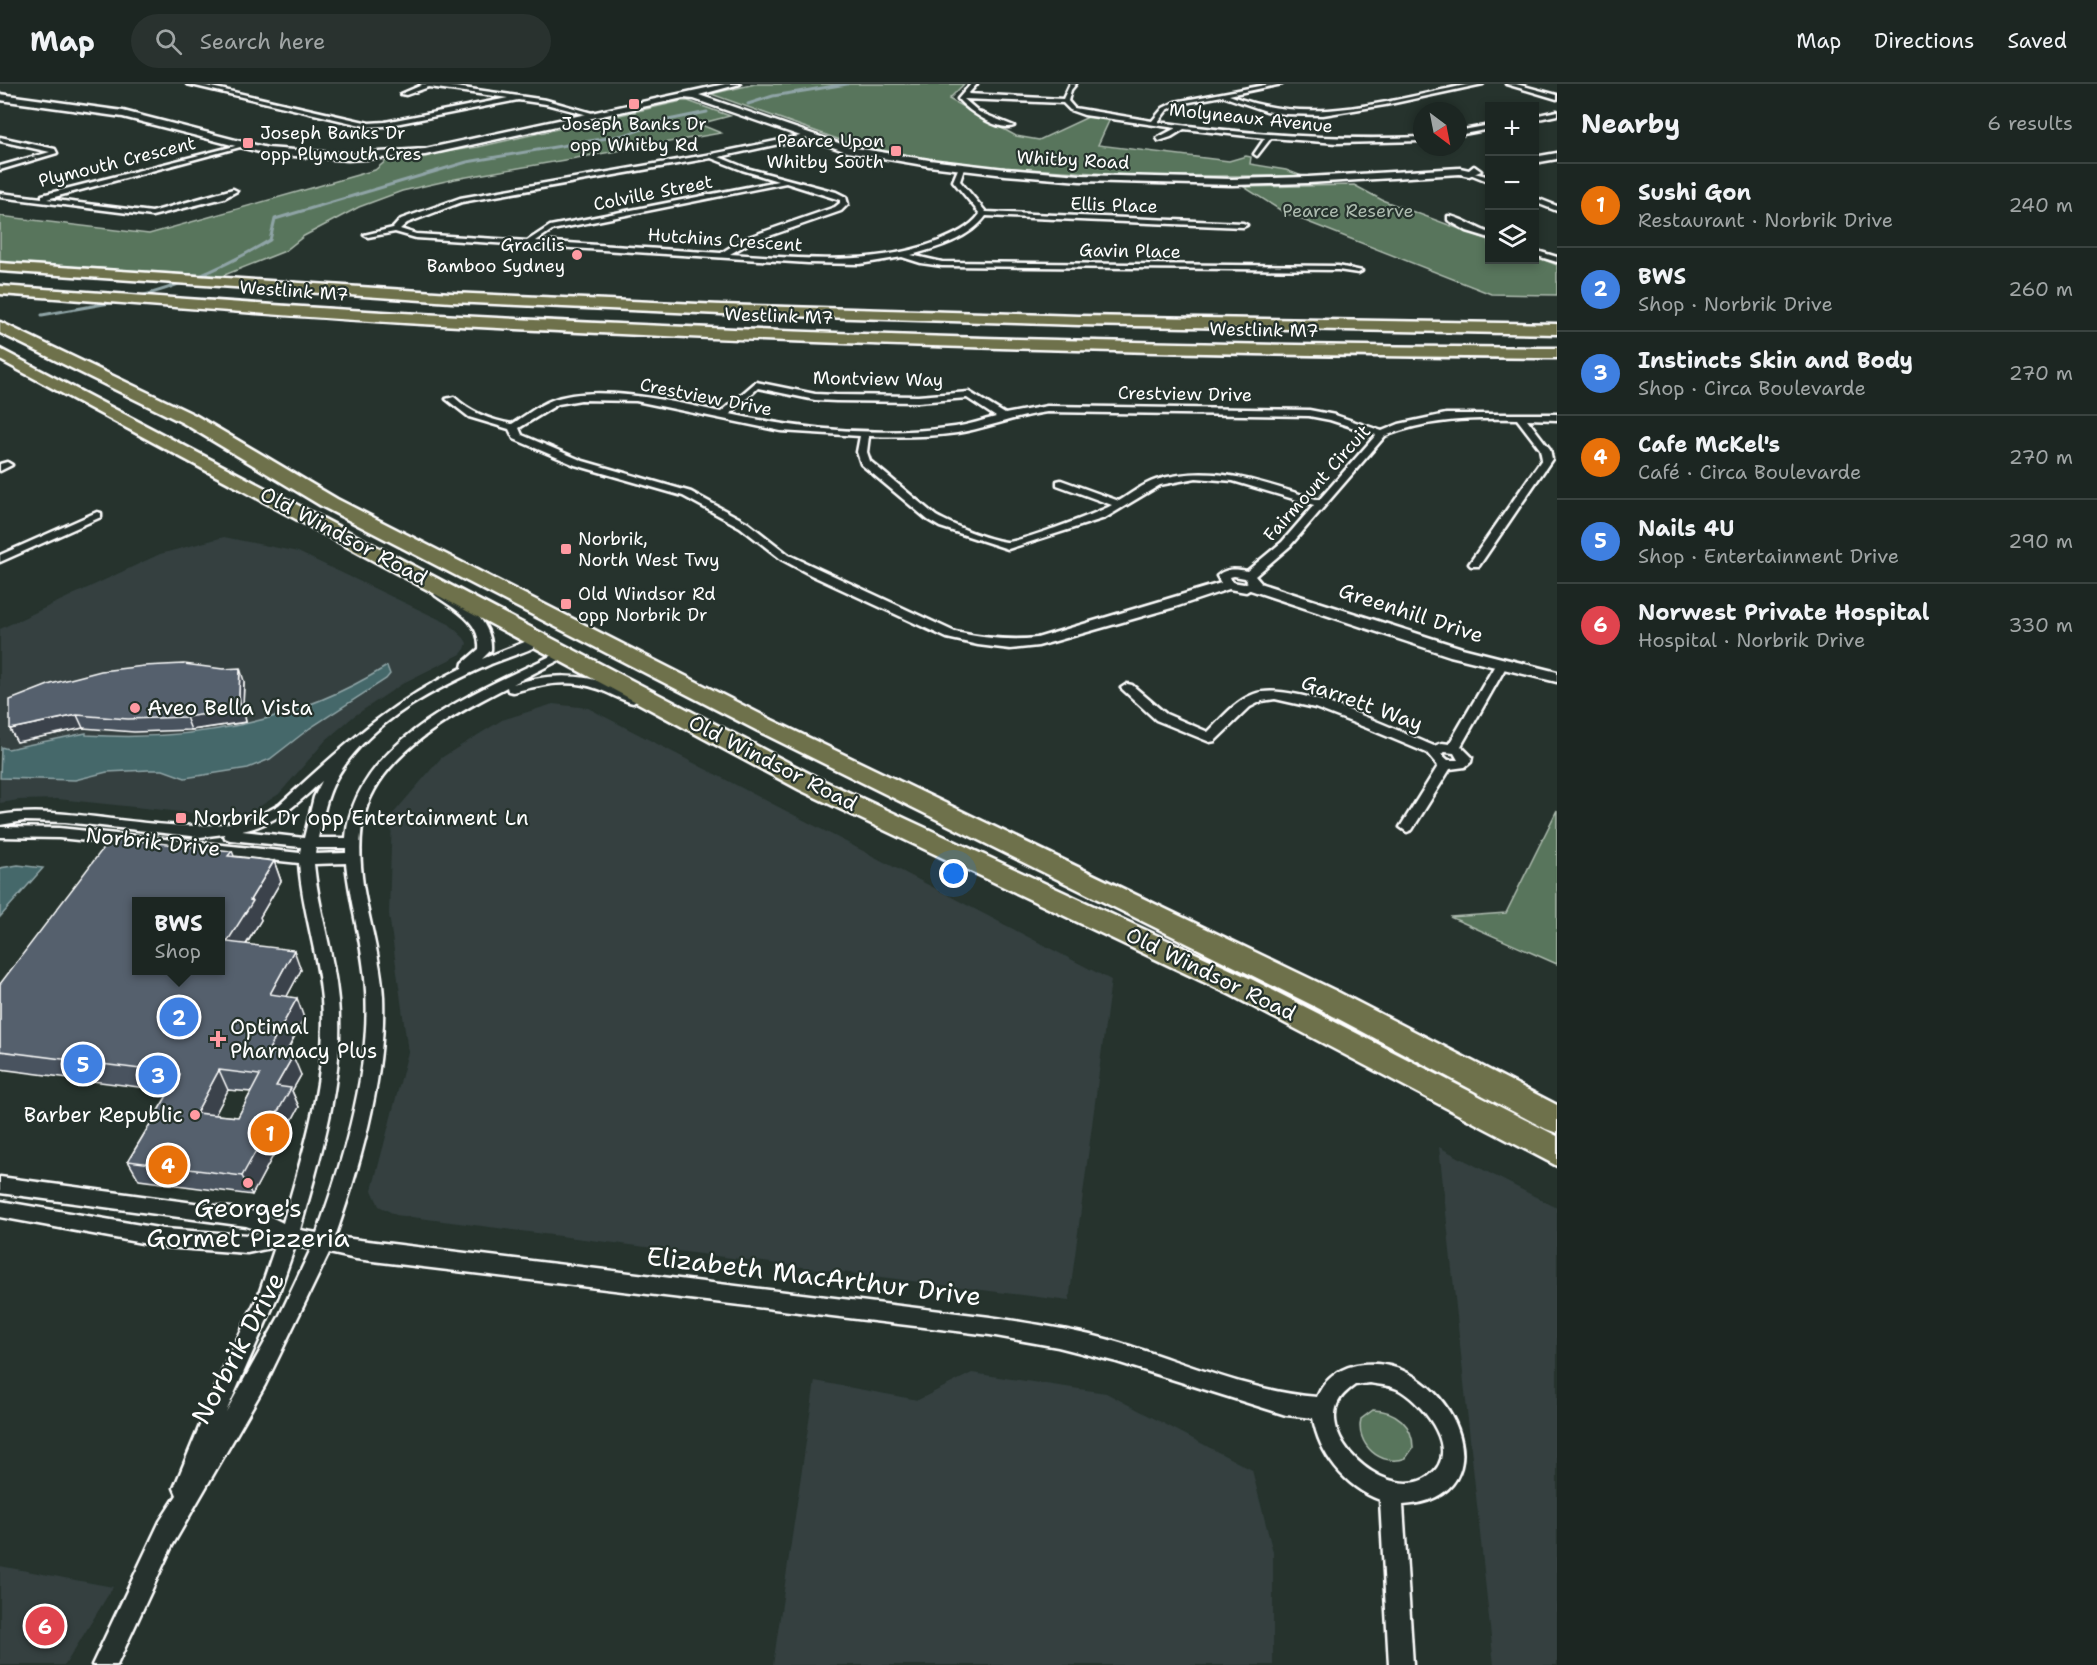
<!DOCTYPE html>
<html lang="en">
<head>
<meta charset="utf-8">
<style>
  body { margin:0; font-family:"Shantell Sans",sans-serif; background:#29322f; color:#f1f3f6 }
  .controls { position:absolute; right:18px; top:18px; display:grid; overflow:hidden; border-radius:0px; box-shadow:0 3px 9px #0003 }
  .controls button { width:54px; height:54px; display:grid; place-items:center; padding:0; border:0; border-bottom:2px solid #3a4340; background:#1c2622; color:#f1f3f6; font:30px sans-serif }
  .compass { position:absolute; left:1413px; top:18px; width:54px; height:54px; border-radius:50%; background:#1c2622; box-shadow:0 3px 9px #0003; rotate:148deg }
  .you { position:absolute; left:954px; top:790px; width:21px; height:21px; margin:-15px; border:4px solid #fff; border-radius:50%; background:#1a73e8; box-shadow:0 0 0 9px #1a73e833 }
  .badge { display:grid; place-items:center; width:39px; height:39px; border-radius:50%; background:#2563eb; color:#fff; font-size:20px; font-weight:700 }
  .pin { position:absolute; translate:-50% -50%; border:3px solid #fff; box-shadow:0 2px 6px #0006 }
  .popup { position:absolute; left:132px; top:813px; width:93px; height:78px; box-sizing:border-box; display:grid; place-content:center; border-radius:0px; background:#1c2622; filter:drop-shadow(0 2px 4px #0005); font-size:20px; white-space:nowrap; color:#a0a5a5 }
  .popup b { font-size:22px; color:#f1f3f6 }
  .popup::after { content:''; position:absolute; left:50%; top:100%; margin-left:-12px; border:12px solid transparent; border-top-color:#1c2622 }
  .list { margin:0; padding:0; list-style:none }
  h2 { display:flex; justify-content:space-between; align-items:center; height:78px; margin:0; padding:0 24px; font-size:26px }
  h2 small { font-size:20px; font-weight:400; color:#a0a5a5 }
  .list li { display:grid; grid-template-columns:39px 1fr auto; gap:18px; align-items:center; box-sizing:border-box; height:84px; padding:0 24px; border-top:2px solid #3a4340 }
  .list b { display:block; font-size:22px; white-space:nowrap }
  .list p { margin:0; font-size:20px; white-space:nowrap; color:#a0a5a5 }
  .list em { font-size:20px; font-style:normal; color:#a0a5a5 }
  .icon { flex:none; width:33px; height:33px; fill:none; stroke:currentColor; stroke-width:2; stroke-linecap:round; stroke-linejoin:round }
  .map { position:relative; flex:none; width:1557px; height:1581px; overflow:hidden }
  header { display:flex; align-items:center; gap:36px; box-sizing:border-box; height:84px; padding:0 30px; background:#1c2622; border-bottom:2px solid #3a4340 }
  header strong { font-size:28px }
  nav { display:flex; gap:33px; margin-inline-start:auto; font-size:21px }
  .search { width:420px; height:54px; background:#29322f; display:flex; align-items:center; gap:15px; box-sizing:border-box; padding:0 21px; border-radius:33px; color:#a0a5a5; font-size:22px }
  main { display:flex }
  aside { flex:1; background:#1c2622 }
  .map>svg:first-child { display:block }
  .built { fill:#344040 }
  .green { fill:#59755c; stroke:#acbaae; stroke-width:1.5 }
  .water { fill:#44686b; stroke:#8fa4a6; stroke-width:1.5 }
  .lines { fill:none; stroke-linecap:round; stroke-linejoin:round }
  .stream { stroke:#8fa4a6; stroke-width:3 }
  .street-casing { stroke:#fff; stroke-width:5 }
  .secondary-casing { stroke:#fff; stroke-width:5 }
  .highway-casing { stroke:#fff; stroke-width:5 }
  .street { fill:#26332d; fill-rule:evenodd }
  .secondary { fill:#26332d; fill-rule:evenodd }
  .highway { fill:#6e714b; fill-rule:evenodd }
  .wall { fill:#48535e; stroke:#fff; stroke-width:1.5; fill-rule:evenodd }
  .shaded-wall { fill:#3b434c; stroke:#fff; stroke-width:1.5 }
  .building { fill:#54606d; stroke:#fff; stroke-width:1.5; fill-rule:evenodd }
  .poi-dot { fill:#ff9aa2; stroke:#26332d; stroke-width:2 }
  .labels { text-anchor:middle; stroke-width:4.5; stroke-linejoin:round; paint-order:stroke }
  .far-street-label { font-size:18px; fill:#fff; stroke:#26332d }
  .far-poi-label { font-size:18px; fill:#fff; stroke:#26332d; text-anchor:start }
  .far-park-label { font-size:18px; fill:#acbaae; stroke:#26332d }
  .street-label { font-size:21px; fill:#fff; stroke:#26332d }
  .poi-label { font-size:21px; fill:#fff; stroke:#26332d; text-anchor:start }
  .near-poi-label { font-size:26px; fill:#fff; stroke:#26332d }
  .near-street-label { font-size:26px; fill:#fff; stroke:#26332d }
</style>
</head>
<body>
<header>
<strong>Map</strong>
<div class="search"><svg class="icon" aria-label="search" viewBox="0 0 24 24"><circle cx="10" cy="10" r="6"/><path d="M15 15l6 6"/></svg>Search here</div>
<nav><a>Map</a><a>Directions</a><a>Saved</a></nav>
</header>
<main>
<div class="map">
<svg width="1557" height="1581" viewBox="0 0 1557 1581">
  <rect width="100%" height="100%" fill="#26332d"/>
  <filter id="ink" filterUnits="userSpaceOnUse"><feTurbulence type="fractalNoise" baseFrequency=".0167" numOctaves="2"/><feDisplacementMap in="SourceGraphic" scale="12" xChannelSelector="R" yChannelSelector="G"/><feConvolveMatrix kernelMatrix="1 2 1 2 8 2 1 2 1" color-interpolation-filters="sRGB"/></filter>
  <g filter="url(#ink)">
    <path class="built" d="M224 453 298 468 449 540 464 554 467 559 465 565 461 570 405 598 354 632 326 656 279 710 248 730 220 732 58 715 19 716 0 719V545L160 470Z
      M553 620 588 624 1111 896 1069 1217 396 1131 379 1122 372 1106 408 968 389 830 392 731 441 674 502 636Z
      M1439 1063 1557 1124V1581H1494Z
      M972 1289 1106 1309 1252 1386 1273 1468V1581H773L815 1297 918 1316Z
      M0 1482 113 1503 65 1581H0Z"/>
    <path class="green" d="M755 0H964L949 15 1016 52 1039 56 1088 33 1110 35 1098 61 1229 77 1246 72 1251 73 1250 80 1286 86 1302 92H1143L964 81 903 71 843 57 711 10Z
      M682 17H688L730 32 699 40 721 49 455 95 402 107 359 123 304 152 285 167 222 192 0 178V132L149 150 375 86 387 76 478 63Z
      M1354 101 1382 116 1489 156 1490 176H1534L1535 172 1557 181V211L1491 210 1285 129 1244 103Z
      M1557 726V880L1450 833 1506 829Z
      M1373 1326C1396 1326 1413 1341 1413 1364L1406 1374C1381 1384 1355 1360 1361 1335Z"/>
    <path class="water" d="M387 582 390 590 386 595 310 644 270 675 248 684 185 694 163 686H149L107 688 75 696 0 694 1 663 8 665 86 649V651C191 658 296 639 387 582Z
      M18 781 43 784 0 833V784Z"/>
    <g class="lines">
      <path class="stream" d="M748 20 773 12 847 0
        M137 213C185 201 228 181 270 156L275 135 467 78 625 51 668 36 707 28
        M42 231 121 217"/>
      <g class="street-casing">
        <path id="street" d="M187 0H198L369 39 385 38 508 14 429 3 406 11 401 10 422 1 420 0H435L546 16 599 31 596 33 546 20 518 16 385 42 369 43Z
          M971 0H977L968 10 1063 15 1070 0H1076L1071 6 1068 17 1074 24 1152 37 1163 24 1175 18 1270 0H1282L1229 11C1313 44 1387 16 1471 0H1483L1385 21 1323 31 1285 30 1266 27 1222 12 1179 20 1167 26 1158 38C1246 50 1333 57 1422 53V57L1337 59 1271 54 1257 72 1254 70 1265 54 1184 45 1171 53 1159 57 1157 54 1176 44 1084 31 1070 26 1063 19 964 15 979 28 1014 42C999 48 968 27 958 15Z
          M1506 0H1516L1557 11V15Z
          M1557 27V31L1534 36V32Z
          M1490 41V45L1458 51V47Z
          M810 50 812 53 719 73 746 84 836 108 846 113 848 120 841 127 749 159 730 170C801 174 871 183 939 157 954 151 970 144 980 130L953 97 958 85 961 83 964 85 960 97 986 128 1243 139 1247 141 1243 143 986 132C969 155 937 164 911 171L942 178 1338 182 1362 187 1358 189 1338 186 942 182 921 179 902 173 860 180 808 179 416 154 395 148 368 153 364 151 393 144 401 135 460 114 712 70ZM711 74 742 86 778 97 550 142 527 157 416 150 400 145 407 139 462 118ZM786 99 840 116V119L835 123 743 155 721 169 536 157 552 146Z
          M0 53 55 65 57 69 0 86V82L50 68 0 57Z
          M239 61 244 62 47 115 152 128 233 105 237 107 224 114 152 132 0 113V109L42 114V111Z
          M1470 88 1490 93V98L1470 90Z
          M1534 113 1557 122V127L1534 118Z
          M1448 132C1458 132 1478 145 1490 149V154L1467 147 1448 136Z
          M1534 166 1557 173V178L1534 171Z
          M756 298 815 310 836 311 918 312 969 308 1005 330 1047 322 1309 326 1335 331 1382 347 1399 340 1446 330H1557V336L1527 335 1550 365 1552 375 1479 482H1471L1469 480 1542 375 1540 365 1517 335C1471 334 1428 335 1385 352L1290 462 1255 492 1261 499 1246 508 1229 505 1175 523 1038 562 1010 565 978 561 947 554 811 491 781 475 740 443 683 412 575 381 514 355 509 345 469 333 446 315 454 313C471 329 490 336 512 340 525 332 538 321 552 316 596 299 676 318 721 328ZM758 304 815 316 836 317 918 318 967 314 996 333C983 336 969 341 955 343 882 353 802 346 730 330ZM581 316 636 317 781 347 860 352 857 368 861 380 928 436 940 443 1008 465 1105 434 1160 401 1196 394 1233 397 1314 421 1282 458 1247 487C1235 485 1226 484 1217 492L1221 499 1037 554C1008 557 983 554 955 548L789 471 748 439 691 408 583 377 522 351 519 344 558 320ZM1047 328 1309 332 1330 336 1376 351 1319 416C1263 399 1214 379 1156 396 1143 400 1131 410 1119 417L1061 396 1057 397V401L1112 421C1099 429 1017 459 1006 458 986 455 954 442 936 432L870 377 867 368 869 352C899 353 928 353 957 349 988 344 1016 332 1047 328ZM1234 492 1245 494 1248 498 1244 500 1232 498 1230 493Z
          M7 378 12 381 0 387V380Z
          M97 428 101 429V433L0 478V471Z
          M440 506C465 514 493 539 491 566L482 575 537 553H545L547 556C539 564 502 575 489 581 433 606 369 638 337 693 326 712 323 733 318 754H346C355 653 483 605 561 567H569L571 570 513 600C549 590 580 589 615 602 623 606 633 609 639 615L633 619C621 616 610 609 598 605 568 594 542 601 513 608L508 607 507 603C456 629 381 669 365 729 358 752 360 778 363 801 369 839 381 875 383 913 386 991 361 1080 335 1153L990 1233C1034 1240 1077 1246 1120 1259 1183 1278 1251 1308 1317 1313 1325 1294 1342 1282 1363 1280 1451 1272 1514 1414 1403 1421L1413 1581H1389L1380 1416C1345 1403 1319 1370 1313 1334L1286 1331 1117 1278 1058 1263 990 1251 356 1175 329 1169 265 1301 172 1462 117 1581H92L160 1437 177 1411 174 1404 225 1281 259 1210 275 1163 247 1169 164 1163 0 1133V1117L164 1145 247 1151 263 1148 246 1142 0 1109V1093L246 1126 265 1130 283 1139C304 1066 328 992 322 915 318 869 302 825 299 779L59 754 0 753V743L59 744 300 769 301 763 230 756 225 754 224 750 200 753 65 738 24 737 0 741V731C89 717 201 769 279 721 340 666 386 620 462 584L463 579 479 565C481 538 456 526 436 512L434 510ZM322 697 314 713 304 754 242 747C276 740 297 720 322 697ZM316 764H346V769L315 770ZM346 779C350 822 364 864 366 907 371 983 343 1078 317 1149L300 1146C321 1070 345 995 338 916 334 870 318 826 314 780ZM295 1162 311 1165 279 1233 226 1328 278 1211ZM1370 1299C1380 1301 1392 1301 1401 1307 1425 1322 1462 1368 1429 1392 1392 1419 1322 1361 1337 1321 1340 1312 1348 1306 1355 1301Z
          M1501 577 1507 581 1461 662 1472 673 1471 678 1465 683 1450 685 1412 746 1407 748 1400 743 1438 682 1427 669 1367 644 1315 624 1275 615 1262 617 1250 623 1215 657 1210 658 1156 636 1121 604 1127 600 1132 601 1166 630 1208 648C1222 634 1235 617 1254 610 1294 596 1395 646 1434 662L1442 659 1449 660 1495 581ZM1445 668 1454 669 1458 676H1448L1441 670Z"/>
      </g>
      <g class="secondary-casing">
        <path id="secondary" d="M725 0H740L699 11 850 63 929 76 1005 85 1080 91 1232 95 1308 93 1460 84 1469 86 1474 82 1481 87 1469 92 1460 90 1308 99 1232 101 1080 97 1005 91 929 82 847 68 694 15 683 14 425 71 348 76 267 70 123 33 0 16V10L123 27 267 64 348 70 425 65Z
          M1557 69V75L1534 79V73Z
          M1253 497 1462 564 1557 588V598L1450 572 1247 505 1245 502 1247 499Z"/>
      </g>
      <g class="highway-casing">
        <path id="highway" d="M0 179 451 209 721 221 1079 232 1557 240V250L1079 241 721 230 451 218 0 187Z
          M0 202C141 211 281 223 422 230 800 251 1178 262 1557 264V274C1178 271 800 261 422 240 281 232 141 220 0 210Z
          M0 238 195 331 337 415 772 636 1336 907 1557 1021V1049L1546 1045 1316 923 756 646 323 423 183 339 0 249Z
          M0 265 818 694 1251 895 1557 1052V1082L1231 911 800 706 0 276Z"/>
      </g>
      <use href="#street" class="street"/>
      <use href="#secondary" class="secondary"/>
      <use href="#highway" class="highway"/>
    </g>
    <path class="wall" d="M244 597 243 623 246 638 191 646 134 648 83 644 17 658 10 645Z
      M232 767 234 772 274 777 281 797 260 833 261 836 246 861 301 886 287 912 304 934 285 971 301 991 292 1007 299 1023 252 1111 139 1096 128 1077 170 1007 0 985V900ZM228 1006 251 1008 238 1033 215 1031Z"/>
    <path class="shaded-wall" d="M240 584 244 597 243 623 246 638 191 646 186 633 239 610Z
      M77 631 83 644 17 658 10 645Z
      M274 777 281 797 260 833 261 836 235 878 227 858 250 816Z
      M294 866 301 886 278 929 270 910Z
      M297 914 304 934 276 988 267 969Z
      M293 972 301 991 292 1007 299 1023 252 1111 242 1092 276 1002Z
      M219 986 228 1006 206 1048 196 1029Z"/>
    <path class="building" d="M184 580 223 585 240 584 239 610 241 625 186 633 128 635 77 631 10 645V616L51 600 101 587 144 582Z
      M111 754 232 767 228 772 274 777 250 816 253 817 227 858 294 866 270 910 297 914 267 969 293 972 276 1002 291 1004 242 1092 128 1077 180 990 0 967V900ZM137 818H221V886H137ZM219 986 260 991 238 1033 196 1029Z"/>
  </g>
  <g class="poi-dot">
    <rect x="628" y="14" width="12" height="12" rx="3"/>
    <rect x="242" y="53" width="12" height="12" rx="3"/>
    <rect x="890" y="61" width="12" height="12" rx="3"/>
    <circle cx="577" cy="171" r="6"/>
    <rect x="560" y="459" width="12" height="12" rx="3"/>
    <rect x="560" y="514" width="12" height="12" rx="3"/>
    <circle cx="135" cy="624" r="6"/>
    <rect x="175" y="728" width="12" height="12" rx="3"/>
    <path d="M215 946h6v6h6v6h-6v6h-6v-6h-6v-6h6z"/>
    <circle cx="195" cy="1031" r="6"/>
    <circle cx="248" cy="1099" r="6"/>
  </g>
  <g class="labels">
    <g class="far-street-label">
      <text transform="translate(1251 34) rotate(6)" y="6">Molyneaux Avenue</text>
      <text transform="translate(1073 76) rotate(3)" y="6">Whitby Road</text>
      <text transform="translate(117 78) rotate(-14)" y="6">Plymouth Crescent</text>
      <text transform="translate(653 109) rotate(-11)" y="6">Colville Street</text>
      <text transform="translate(1114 121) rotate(2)" y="6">Ellis Place</text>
      <text transform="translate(725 156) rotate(4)" y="6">Hutchins Crescent</text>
      <text transform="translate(1130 167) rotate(1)" y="6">Gavin Place</text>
      <text transform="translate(294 207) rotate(4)" y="6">Westlink M7</text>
      <text transform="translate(779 232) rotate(2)" y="6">Westlink M7</text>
      <text transform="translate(1264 246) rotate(1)" y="6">Westlink M7</text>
      <text transform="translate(878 295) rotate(1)" y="6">Montview Way</text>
      <text transform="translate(1185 310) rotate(1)" y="6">Crestview Drive</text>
      <text transform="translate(706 313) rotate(11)" y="6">Crestview Drive</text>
      <text transform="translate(1317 399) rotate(-48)" y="6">Fairmount Circuit</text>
    </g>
    <g class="far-poi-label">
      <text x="634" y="46" text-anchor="middle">Joseph Banks Dr<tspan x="634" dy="21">opp Whitby Rd</tspan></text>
      <text x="260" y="55">Joseph Banks Dr<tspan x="260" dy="21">opp Plymouth Cres</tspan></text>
      <text x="884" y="63" text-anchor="end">Pearce Upon<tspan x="884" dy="21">Whitby South</tspan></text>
      <text x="565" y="167" text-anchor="end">Gracilis<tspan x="565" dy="21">Bamboo Sydney</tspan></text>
      <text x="578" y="461">Norbrik,<tspan x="578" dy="21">North West Twy</tspan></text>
      <text x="578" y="516">Old Windsor Rd<tspan x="578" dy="21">opp Norbrik Dr</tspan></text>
    </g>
    <g class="far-park-label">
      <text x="1348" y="133">Pearce Reserve</text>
    </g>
    <g class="street-label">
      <text transform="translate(344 452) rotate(28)" y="7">Old Windsor Road</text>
      <text transform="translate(1411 529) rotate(18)" y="7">Greenhill Drive</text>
      <text transform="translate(1362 619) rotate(20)" y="7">Garrett Way</text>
      <text transform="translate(773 679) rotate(27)" y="7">Old Windsor Road</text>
      <text transform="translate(153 758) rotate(6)" y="7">Norbrik Drive</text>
      <text transform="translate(1211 890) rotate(26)" y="7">Old Windsor Road</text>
    </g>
    <g class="poi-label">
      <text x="147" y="631">Aveo Bella Vista</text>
      <text x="193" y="741">Norbrik Dr opp Entertainment Ln</text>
      <text x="230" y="950">Optimal<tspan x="230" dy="24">Pharmacy Plus</tspan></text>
      <text x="183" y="1038" text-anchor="end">Barber Republic</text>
    </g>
    <g class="near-poi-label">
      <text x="248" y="1133">George's<tspan x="248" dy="30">Gormet Pizzeria</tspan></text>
    </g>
    <g class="near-street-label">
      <text transform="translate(814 1192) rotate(7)" y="9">Elizabeth MacArthur Drive</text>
      <text transform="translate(238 1264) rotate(-62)" y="9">Norbrik Drive</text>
    </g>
  </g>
</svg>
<div class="controls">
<button>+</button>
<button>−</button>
<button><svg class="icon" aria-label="layers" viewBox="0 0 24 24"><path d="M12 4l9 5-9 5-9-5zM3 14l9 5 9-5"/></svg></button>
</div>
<svg class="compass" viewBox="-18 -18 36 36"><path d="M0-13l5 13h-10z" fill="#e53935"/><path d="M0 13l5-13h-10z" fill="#a0a5a5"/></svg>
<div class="you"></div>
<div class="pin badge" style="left:270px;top:1049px;background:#e8710a">1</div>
<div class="pin badge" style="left:179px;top:933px;background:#3f7fe0">2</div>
<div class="popup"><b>BWS</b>Shop</div>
<div class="pin badge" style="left:158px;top:991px;background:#3f7fe0">3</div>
<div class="pin badge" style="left:168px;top:1081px;background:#e8710a">4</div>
<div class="pin badge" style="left:83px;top:980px;background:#3f7fe0">5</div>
<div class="pin badge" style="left:45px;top:1542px;background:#e0444e">6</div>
</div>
<aside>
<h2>Nearby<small>6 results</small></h2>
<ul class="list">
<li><span class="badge" style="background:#e8710a">1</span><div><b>Sushi Gon</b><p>Restaurant · Norbrik Drive</p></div><em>240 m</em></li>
<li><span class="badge" style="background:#3f7fe0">2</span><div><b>BWS</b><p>Shop · Norbrik Drive</p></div><em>260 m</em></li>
<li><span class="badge" style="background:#3f7fe0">3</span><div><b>Instincts Skin and Body</b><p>Shop · Circa Boulevarde</p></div><em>270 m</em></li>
<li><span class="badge" style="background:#e8710a">4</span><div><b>Cafe McKel's</b><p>Café · Circa Boulevarde</p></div><em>270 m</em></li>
<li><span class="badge" style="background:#3f7fe0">5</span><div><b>Nails 4U</b><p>Shop · Entertainment Drive</p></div><em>290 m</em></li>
<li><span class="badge" style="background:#e0444e">6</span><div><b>Norwest Private Hospital</b><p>Hospital · Norbrik Drive</p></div><em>330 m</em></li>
</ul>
</aside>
</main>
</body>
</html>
